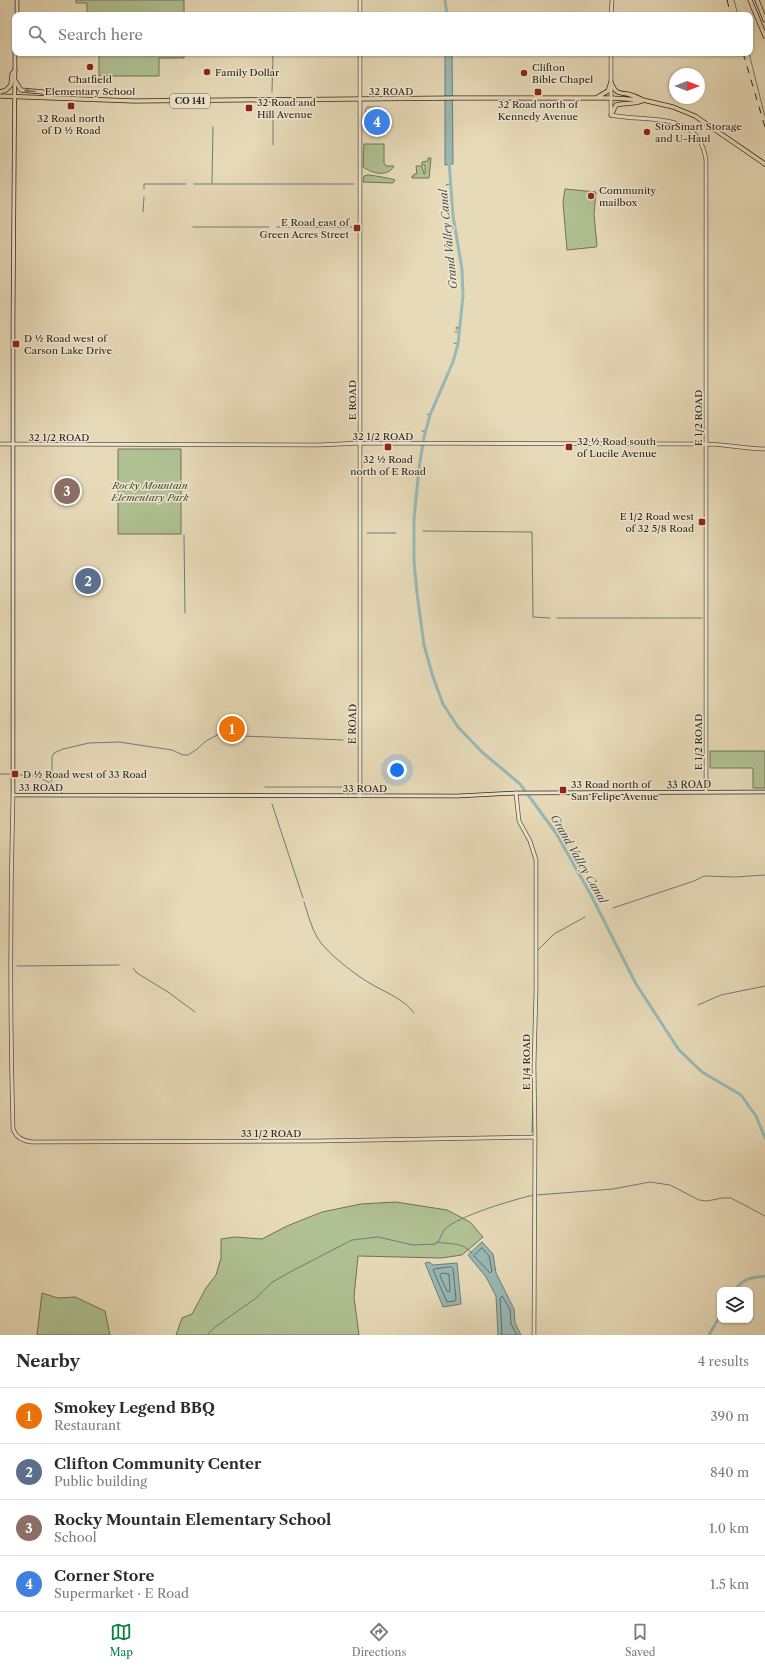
<!DOCTYPE html>
<html lang="en">
<head>
<meta charset="utf-8">
<style>
  body { margin:0; font-family:"Libre Caslon Text",serif; background:#f7f7f7; color:#2b2b33 }
  .controls { position:absolute; right:12px; bottom:12px; display:grid; overflow:hidden; border-radius:8px; box-shadow:0 1px 3px #0004 }
  .controls button { width:36px; height:36px; display:grid; place-items:center; padding:0; border:0; border-bottom:1px solid #e1e1e2; background:#fff; color:#2b2b33; font:20px sans-serif }
  .compass { position:absolute; left:669px; top:68px; width:36px; height:36px; border-radius:50%; background:#fff; box-shadow:0 1px 3px #0004; rotate:90deg }
  .you { position:absolute; left:397px; top:770px; width:14px; height:14px; margin:-10px; border:3px solid #fff; border-radius:50%; background:#1a73e8; box-shadow:0 0 0 6px #1a73e833 }
  .badge { display:grid; place-items:center; width:26px; height:26px; border-radius:50%; background:#0b8043; color:#fff; font-size:13px; font-weight:700 }
  .pin { position:absolute; translate:-50% -50%; border:2px solid #fff; box-shadow:0 1px 4px #0006 }
  .list { margin:0; padding:0; list-style:none }
  h2 { display:flex; justify-content:space-between; align-items:center; height:52px; margin:0; padding:0 16px; font-size:17px }
  h2 small { font-size:13px; font-weight:400; color:#7c7c81 }
  .list li { display:grid; grid-template-columns:26px 1fr auto; gap:12px; align-items:center; box-sizing:border-box; height:56px; padding:0 16px; border-top:1px solid #e1e1e2 }
  .list b { display:block; font-size:15px; white-space:nowrap }
  .list p { margin:0; font-size:13px; white-space:nowrap; color:#7c7c81 }
  .list em { font-size:13px; font-style:normal; color:#7c7c81 }
  .icon { flex:none; width:22px; height:22px; fill:none; stroke:currentColor; stroke-width:2; stroke-linecap:round; stroke-linejoin:round }
  .map { position:relative; flex:none; width:765px; height:1335px; overflow:hidden }
  .search { position:absolute; background:#fff; box-shadow:0 1px 3px #0004; left:12px; right:12px; top:12px; height:44px; display:flex; align-items:center; gap:10px; box-sizing:border-box; padding:0 14px; border-radius:8px; color:#7c7c81; font-size:15px }
  .sheet { height:276px; background:#fff }
  nav { display:flex; justify-content:space-around; align-items:center; box-sizing:border-box; height:56px; border-top:1px solid #e1e1e2; background:#fff; font-size:11px; color:#7c7c81 }
  nav a { display:grid; justify-items:center; gap:2px }
  nav .on { color:#0b8043 }
  .map>svg:first-child { display:block }
  .green { fill:#b0c193; stroke:#707257 }
  .water { fill:#98b9b6; stroke:#6e7d78 }
  .lines { fill:none; stroke-linecap:round; stroke-linejoin:round }
  .shore { stroke:#646e68; stroke-width:1 }
  .stream { stroke:#6e7d78; stroke-width:1 }
  .canal { stroke:#98b9b6; stroke-width:3 }
  .tertiary-casing { stroke:#5e5242; stroke-width:4.5 }
  .secondary-casing { stroke:#30241b; stroke-width:4.5 }
  .primary-casing { stroke:#30241b; stroke-width:5 }
  .tertiary { stroke:#efe7d1; stroke-width:3 }
  .secondary { stroke:#efe7d1; stroke-width:3 }
  .primary { stroke:#e7dab8; stroke-width:3.5 }
  .rail { stroke:#30241b; stroke-width:1; stroke-dasharray:7 7; stroke-linecap:butt }
  .oneway { fill:#8c7f6a }
  .poi-dot { fill:#8f2418; stroke:#efe7d1; stroke-width:1.5 }
  .labels { text-anchor:middle; stroke-width:3; stroke-linejoin:round; paint-order:stroke }
  .shield { fill:#efe7d1; stroke:#695e52; stroke-width:1 }
  .shield-label { font-size:9px; font-weight:bold; fill:#30241b }
  .poi-label { font-size:10px; fill:#30241b; stroke:#efe7d1; text-anchor:start }
  .street-label { font-size:10px; fill:#30241b; stroke:#efe7d1 }
  .park-label { font-size:10px; font-style:italic; fill:#504b39; stroke:#efe7d1 }
  .water-label { font-size:11px; font-style:italic; fill:#4f514a; stroke:#efe7d1 }
</style>
</head>
<body>
<div class="map">
<svg width="765" height="1335" viewBox="0 0 765 1335">
  <rect width="100%" height="100%" fill="#e7dab8"/>
  <filter id="stains"><feTurbulence type="fractalNoise" baseFrequency=".005" numOctaves="4"/><feColorMatrix values="0 0 0 0 .2 0 0 0 0 .09 0 0 0 0 .02 0 0 0 .5 -.17"/></filter>
  <radialGradient id="worn" r=".72"><stop offset=".6" stop-color="#630" stop-opacity="0"/><stop offset="1" stop-color="#630" stop-opacity=".3"/></radialGradient>
  <path class="green" d="M76 0H184V15H87V3H76Z
    M99 53H184V58H159V76H99Z
    M364 144H384V163L386 166H394C387 178 372 173 363 167Z
    M428 158H431L429 178H412V176H414V174H417L416 166H422L424 174H425V165H422V162L428 161Z
    M368 175C372 175 393 179 395 180L393 183 363 182 364 176Z
    M565 189 596 192 594 214 597 246 596 247 567 250 563 202Z
    M118 449H181V534H118Z
    M710 751H765V788H753V768H710Z
    M396 1202 447 1210 470 1222 483 1237 462 1255 441 1258 358 1256 354 1297 359 1335H176L182 1318 192 1314 206 1288 216 1275 221 1258V1239L235 1237 262 1239 287 1226 322 1212 361 1204Z
    M42 1293 58 1298 75 1297 105 1311 110 1335H37Z"/>
  <path class="water" d="M445 53H452L453 164 445 165Z
    M482 1242 493 1254 496 1273 514 1309 515 1323 521 1335H498L496 1296 486 1277 468 1255Z
    M429 1262 433 1265 457 1263 461 1304 443 1307 425 1263Z"/>
  <g class="lines">
    <path class="shore" d="M482 1248 489 1256 492 1271 490 1273 474 1256Z
      M451 1267 453 1269 456 1299 455 1301 447 1302 433 1270 435 1269Z
      M442 1273 449 1274 450 1290 449 1292 447 1291 440 1276Z
      M502 1335 500 1298 502 1296 510 1309 511 1324 517 1335"/>
    <path class="stream" d="M734 0 738 15
      M749 53 765 117
      M272 92 273 53
      M365 112 367 107H380
      M273 117V145
      M212 183 213 127
      M194 184H354
      M446 185 450 184
      M144 189V184H186
      M143 212 144 197
      M193 227H269
      M277 227H354
      M456 327 460 328
      M456 329H460
      M455 332H459
      M454 343 458 344
      M427 414 430 415
      M422 431H426
      M423 531 532 532 533 617 550 618
      M367 533H396
      M184 535 185 613
      M557 618H702
      M0 774H10
      M20 775 37 776 50 783 52 780V757L54 753 63 749 89 743 119 742 172 750 183 755H188L196 750 206 741 217 735 343 740
      M56 787 62 793
      M265 787H354
      M272 804 303 898
      M304 902C308 914 311 927 317 937 325 952 358 977 373 985 387 993 405 1000 414 1013
      M613 908 694 881 704 876 735 877 765 875
      M537 951 554 934 585 917
      M17 966 119 965
      M133 968 137 973 168 992 195 1012
      M698 1005 721 995 765 986
      M532 1132 533 1102
      M537 1195 613 1189 650 1182 670 1185 699 1200 707 1201 722 1198H731L765 1216
      M438 1242C441 1238 442 1232 445 1229 458 1216 515 1199 534 1195
      M207 1335 215 1327 256 1298 271 1283 288 1273 352 1240 378 1237 413 1245 436 1244 437 1242C452 1245 460 1241 472 1253"/>
    <path class="canal" d="M445 0 447 15
      M449 161 453 216 462 269 463 296 458 344 453 362 430 415 424 437 419 468 414 519V561L417 593 424 645 433 677 443 704 458 727 482 752 520 784 556 833 591 895 636 984 679 1050 702 1072 741 1095 756 1116 765 1138
      M50 783 56 787
      M735 1290C743 1278 752 1278 765 1276
      M709 1335 720 1316"/>
    <g class="tertiary-casing">
      <path id="tertiary" d="M360 15V0
        M611 15 612 0
        M611 53V115C646 123 699 109 706 160V792
        M0 444 319 445 360 443 706 444C726 444 745 449 765 449
        M516 793 519 821 530 841 536 860V991L534 1065 535 1137 534 1335
        M13 795C10 906 10 1018 13 1129 16 1138 23 1141 32 1142L317 1141 535 1137
        M360 796V53"/>
    </g>
    <g class="secondary-casing">
      <path id="secondary" d="M17 15V0
        M15 52 13 321V795L458 796 516 793 765 792"/>
    </g>
    <g class="primary-casing">
      <path id="primary" d="M750 0 765 36
        M757 0 765 20
        M14 79 21 90 43 92 50 97
        M611 82C615 93 618 93 628 94 632 95 637 97 641 99
        M0 92 6 90 11 85 12 74 15 70
        M0 96 134 101 456 98H611L643 100 673 107 695 116 765 164
        M596 98 608 91 611 82
        M611 115 616 105C626 102 633 105 642 101"/>
    </g>
    <use href="#tertiary" class="tertiary"/>
    <use href="#secondary" class="secondary"/>
    <use href="#primary" class="primary"/>
    <path class="rail" d="M727 0 731 15
      M743 53 765 127"/>
  </g>
  <defs><path id="oneway-solid" d="M-6-.8H1V-3.2L6.5 0L1 3.2V.8H-6Z"/></defs>
  <use class="oneway" href="#oneway-solid" transform="translate(30 91) rotate(-175)"/>
  <g class="poi-dot">
    <circle cx="90" cy="67" r="4"/>
    <circle cx="207" cy="72" r="4"/>
    <circle cx="524" cy="73" r="4"/>
    <rect x="534" y="88" width="8" height="8" rx="2"/>
    <rect x="67" y="102" width="8" height="8" rx="2"/>
    <rect x="245" y="104" width="8" height="8" rx="2"/>
    <circle cx="647" cy="132" r="4"/>
    <circle cx="591" cy="196" r="4"/>
    <rect x="353" y="224" width="8" height="8" rx="2"/>
    <rect x="12" y="340" width="8" height="8" rx="2"/>
    <rect x="384" y="443" width="8" height="8" rx="2"/>
    <rect x="565" y="443" width="8" height="8" rx="2"/>
    <rect x="698" y="518" width="8" height="8" rx="2"/>
    <rect x="11" y="770" width="8" height="8" rx="2"/>
    <rect x="559" y="786" width="8" height="8" rx="2"/>
  </g>
  <g class="labels">
    <rect class="shield" x="170" y="94" width="40" height="14" rx="3"/>
    <g class="shield-label">
      <text x="190" y="104">CO 141</text>
    </g>
    <g class="poi-label">
      <text x="532" y="71">Clifton<tspan x="532" dy="12">Bible Chapel</tspan></text>
      <text x="215" y="76">Family Dollar</text>
      <text x="90" y="83" text-anchor="middle">Chatfield<tspan x="90" dy="12">Elementary School</tspan></text>
      <text x="257" y="106">32 Road and<tspan x="257" dy="12">Hill Avenue</tspan></text>
      <text x="538" y="108" text-anchor="middle">32 Road north of<tspan x="538" dy="12">Kennedy Avenue</tspan></text>
      <text x="71" y="122" text-anchor="middle">32 Road north<tspan x="71" dy="12">of D ½ Road</tspan></text>
      <text x="655" y="130">StorSmart Storage<tspan x="655" dy="12">and U-Haul</tspan></text>
      <text x="599" y="194">Community<tspan x="599" dy="12">mailbox</tspan></text>
      <text x="349" y="226" text-anchor="end">E Road east of<tspan x="349" dy="12">Green Acres Street</tspan></text>
      <text x="24" y="342">D ½ Road west of<tspan x="24" dy="12">Carson Lake Drive</tspan></text>
      <text x="577" y="445">32 ½ Road south<tspan x="577" dy="12">of Lucile Avenue</tspan></text>
      <text x="388" y="463" text-anchor="middle">32 ½ Road<tspan x="388" dy="12">north of E Road</tspan></text>
      <text x="694" y="520" text-anchor="end">E 1/2 Road west<tspan x="694" dy="12">of 32 5/8 Road</tspan></text>
      <text x="23" y="778">D ½ Road west of 33 Road</text>
      <text x="571" y="788">33 Road north of<tspan x="571" dy="12">San Felipe Avenue</tspan></text>
    </g>
    <g class="street-label">
      <text x="391" y="95">32 ROAD</text>
      <text transform="translate(352 400) rotate(-90)" y="4">E ROAD</text>
      <text transform="translate(698 418) rotate(-90)" y="4">E 1/2 ROAD</text>
      <text x="383" y="440">32 1/2 ROAD</text>
      <text x="59" y="441">32 1/2 ROAD</text>
      <text transform="translate(352 724) rotate(-89)" y="4">E ROAD</text>
      <text transform="translate(698 742) rotate(-90)" y="4">E 1/2 ROAD</text>
      <text transform="translate(689 784) rotate(-1)" y="4">33 ROAD</text>
      <text x="41" y="791">33 ROAD</text>
      <text x="365" y="792">33 ROAD</text>
      <text transform="translate(526 1062) rotate(-90)" y="4">E 1/4 ROAD</text>
      <text x="271" y="1137">33 1/2 ROAD</text>
    </g>
    <g class="park-label">
      <text x="150" y="489">Rocky Mountain<tspan x="150" dy="12">Elementary Park</tspan></text>
    </g>
    <g class="water-label">
      <text transform="translate(448 239) rotate(-96)" y="4">Grand Valley Canal</text>
      <text transform="translate(579 859) rotate(60)" y="4">Grand Valley Canal</text>
    </g>
  </g>
  <rect width="100%" height="100%" filter="url(#stains)"/>
  <rect width="100%" height="100%" fill="url(#worn)"/>
</svg>
<div class="controls">
<button><svg class="icon" aria-label="layers" viewBox="0 0 24 24"><path d="M12 4l9 5-9 5-9-5zM3 14l9 5 9-5"/></svg></button>
</div>
<svg class="compass" viewBox="-18 -18 36 36"><path d="M0-13l5 13h-10z" fill="#e53935"/><path d="M0 13l5-13h-10z" fill="#7c7c81"/></svg>
<div class="you"></div>
<div class="pin badge" style="left:232px;top:729px;background:#e8710a">1</div>
<div class="pin badge" style="left:88px;top:581px;background:#5c6f8a">2</div>
<div class="pin badge" style="left:67px;top:491px;background:#8d6e63">3</div>
<div class="pin badge" style="left:377px;top:122px;background:#3f7fe0">4</div>
<div class="search"><svg class="icon" aria-label="search" viewBox="0 0 24 24"><circle cx="10" cy="10" r="6"/><path d="M15 15l6 6"/></svg>Search here</div>
</div>
<section class="sheet">
<h2>Nearby<small>4 results</small></h2>
<ul class="list">
<li><span class="badge" style="background:#e8710a">1</span><div><b>Smokey Legend BBQ</b><p>Restaurant</p></div><em>390 m</em></li>
<li><span class="badge" style="background:#5c6f8a">2</span><div><b>Clifton Community Center</b><p>Public building</p></div><em>840 m</em></li>
<li><span class="badge" style="background:#8d6e63">3</span><div><b>Rocky Mountain Elementary School</b><p>School</p></div><em>1.0 km</em></li>
<li><span class="badge" style="background:#3f7fe0">4</span><div><b>Corner Store</b><p>Supermarket · E Road</p></div><em>1.5 km</em></li>
</ul>
</section>
<nav>
<a class="on"><svg class="icon" aria-label="map" viewBox="0 0 24 24"><path d="M3 6l6-2 6 2 6-2v14l-6 2-6-2-6 2zM9 4v14M15 6v14"/></svg>Map</a>
<a><svg class="icon" aria-label="directions" viewBox="0 0 24 24"><path d="M12 3l9 9-9 9-9-9zM9 14v-3h6M13 9l2 2-2 2"/></svg>Directions</a>
<a><svg class="icon" aria-label="saved" viewBox="0 0 24 24"><path d="M7 4h10v16l-5-4-5 4z"/></svg>Saved</a>
</nav>
</body>
</html>
